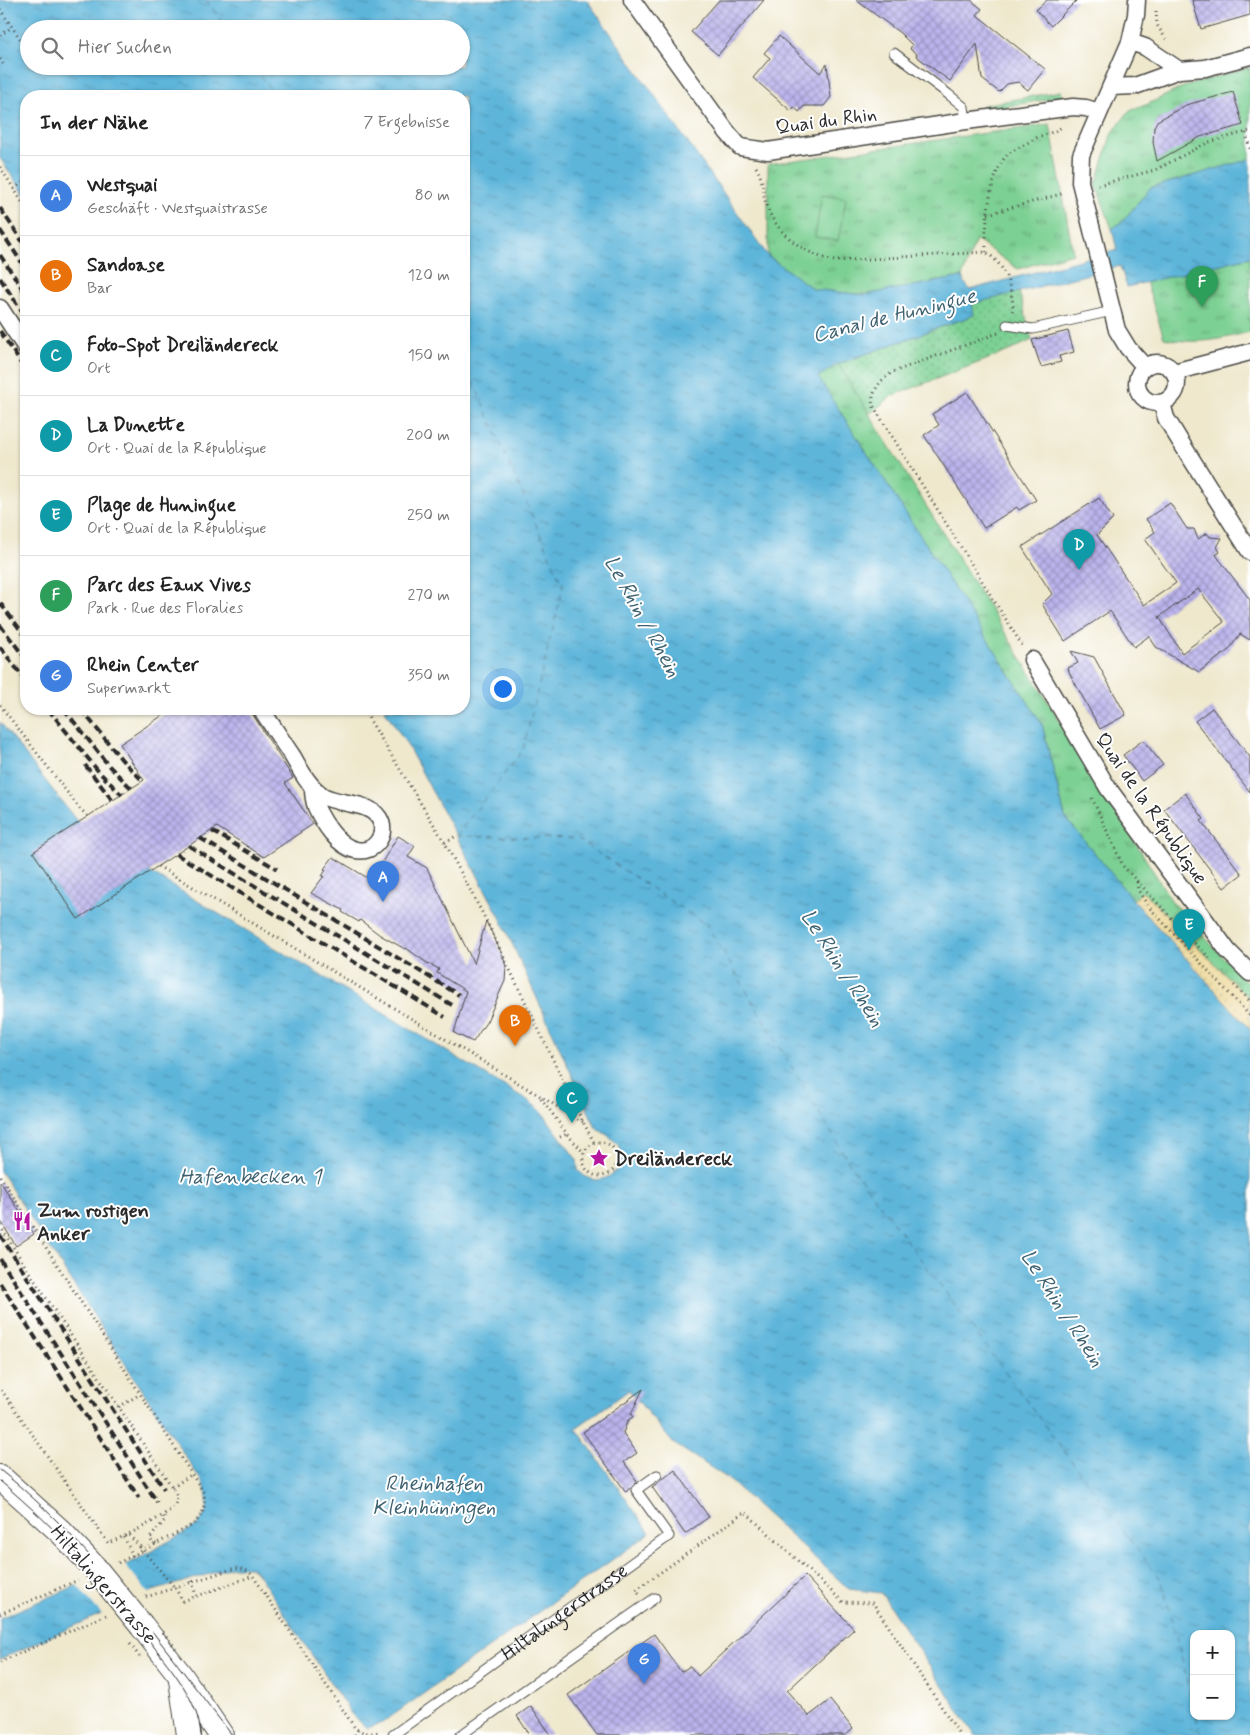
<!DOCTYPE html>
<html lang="de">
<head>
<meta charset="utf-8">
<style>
  body { margin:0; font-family:Mynerve,sans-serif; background:#f6f6f6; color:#222 }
  .controls { position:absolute; right:15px; bottom:15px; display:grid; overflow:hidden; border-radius:10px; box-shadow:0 1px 4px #0004 }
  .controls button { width:45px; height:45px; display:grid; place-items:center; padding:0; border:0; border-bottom:1px solid #e0e0e0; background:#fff; color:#222; font:25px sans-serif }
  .you { position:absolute; left:502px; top:688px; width:18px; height:18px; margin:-12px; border:4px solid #fff; border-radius:50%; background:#1a73e8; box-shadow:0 0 0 8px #1a73e833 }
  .badge { display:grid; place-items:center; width:32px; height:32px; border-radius:50%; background:#d93025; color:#fff; font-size:16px; font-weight:700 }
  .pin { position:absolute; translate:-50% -41px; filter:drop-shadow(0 1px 2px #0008) }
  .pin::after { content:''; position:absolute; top:26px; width:18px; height:15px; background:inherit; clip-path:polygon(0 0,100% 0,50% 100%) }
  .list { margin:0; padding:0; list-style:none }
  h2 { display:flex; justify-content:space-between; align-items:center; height:65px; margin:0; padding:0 20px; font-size:21px }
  h2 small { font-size:16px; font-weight:400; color:#767676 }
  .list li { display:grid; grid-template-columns:32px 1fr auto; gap:15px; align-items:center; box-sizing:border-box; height:80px; padding:0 20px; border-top:1px solid #e0e0e0 }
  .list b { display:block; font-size:19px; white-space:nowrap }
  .list p { margin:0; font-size:16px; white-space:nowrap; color:#767676 }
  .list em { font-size:16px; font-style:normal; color:#767676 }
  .icon { flex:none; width:28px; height:28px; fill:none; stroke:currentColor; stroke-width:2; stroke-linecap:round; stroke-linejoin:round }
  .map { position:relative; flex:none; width:1250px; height:1735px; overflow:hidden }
  .search { position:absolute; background:#fff; box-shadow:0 1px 4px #0004; left:20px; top:20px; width:450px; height:55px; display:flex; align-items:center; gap:12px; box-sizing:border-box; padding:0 18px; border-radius:28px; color:#767676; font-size:19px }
  .panel { position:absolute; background:#fff; box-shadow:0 1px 4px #0004; left:20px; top:90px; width:450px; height:625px; border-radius:20px }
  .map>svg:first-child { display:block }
  .grass { fill:url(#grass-dots); stroke:#547e5f }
  .sand { fill:url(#sand-dots); stroke:#8c8264 }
  .park { fill:url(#park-tufts); stroke:#547e5f }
  .garden { fill:#7cd093; stroke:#547e5f }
  .water { fill:url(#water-ripples); stroke:#447082; fill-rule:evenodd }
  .pier { fill:#efe8cd }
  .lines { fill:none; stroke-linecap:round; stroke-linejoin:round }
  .ferry { stroke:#3f6271; stroke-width:1; stroke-dasharray:6 5; stroke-linecap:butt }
  .building { fill:url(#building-cross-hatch); fill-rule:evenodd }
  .lane-casing { stroke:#484743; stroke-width:11 }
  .street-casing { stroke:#484743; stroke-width:19 }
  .secondary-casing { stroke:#484743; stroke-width:26 }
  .path { stroke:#484743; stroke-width:3; stroke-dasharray:1 4; stroke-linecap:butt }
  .lane { stroke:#fff; stroke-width:9 }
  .street { stroke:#fff; stroke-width:16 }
  .secondary { stroke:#fff; stroke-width:24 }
  .tram { stroke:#2b2b2b; stroke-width:1 }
  .rail { stroke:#2b2b2b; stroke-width:4; stroke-dasharray:8 4; stroke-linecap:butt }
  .secondary-bridge-casing { stroke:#484743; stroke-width:26; stroke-linecap:butt }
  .path-bridge { stroke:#484743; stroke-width:3; stroke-dasharray:1 4; stroke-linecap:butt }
  .secondary-bridge { stroke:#fff; stroke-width:24 }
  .labels { text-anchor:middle; stroke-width:4; stroke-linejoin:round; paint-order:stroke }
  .street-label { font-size:20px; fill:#2b2b2b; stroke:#fff }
  .poi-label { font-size:20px; font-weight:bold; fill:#2b2b2b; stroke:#fff; text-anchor:start }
  .water-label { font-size:21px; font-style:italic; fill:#3f6271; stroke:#fff }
</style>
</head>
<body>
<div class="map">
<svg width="1250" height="1735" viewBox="0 0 1250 1735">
  <defs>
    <pattern id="grass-dots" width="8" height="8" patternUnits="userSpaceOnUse" patternTransform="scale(1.25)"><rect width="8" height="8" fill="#7cd093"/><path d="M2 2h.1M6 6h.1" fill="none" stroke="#66a978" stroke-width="1.8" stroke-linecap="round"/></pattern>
    <pattern id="sand-dots" width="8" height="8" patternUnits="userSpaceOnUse" patternTransform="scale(1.25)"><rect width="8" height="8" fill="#eeda9e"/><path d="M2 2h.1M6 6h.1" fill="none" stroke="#cb8" stroke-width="1.8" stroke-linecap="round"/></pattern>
    <pattern id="park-tufts" width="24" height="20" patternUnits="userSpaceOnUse" patternTransform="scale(1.25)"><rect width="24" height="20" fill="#7cd093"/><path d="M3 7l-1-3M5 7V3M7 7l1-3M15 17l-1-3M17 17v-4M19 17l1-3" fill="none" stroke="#66a978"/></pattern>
    <pattern id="water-ripples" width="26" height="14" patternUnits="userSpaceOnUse" patternTransform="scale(1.25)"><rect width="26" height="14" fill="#5db5da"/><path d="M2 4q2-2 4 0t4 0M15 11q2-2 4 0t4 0" fill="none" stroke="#4d93b1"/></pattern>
    <pattern id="building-cross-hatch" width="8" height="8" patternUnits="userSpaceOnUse" patternTransform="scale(1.25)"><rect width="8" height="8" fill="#bbb4ed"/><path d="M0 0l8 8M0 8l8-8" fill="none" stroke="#9893c0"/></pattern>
  </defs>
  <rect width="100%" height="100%" fill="#fff"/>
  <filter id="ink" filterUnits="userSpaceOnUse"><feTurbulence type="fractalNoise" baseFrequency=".02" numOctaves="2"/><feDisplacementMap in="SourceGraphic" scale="10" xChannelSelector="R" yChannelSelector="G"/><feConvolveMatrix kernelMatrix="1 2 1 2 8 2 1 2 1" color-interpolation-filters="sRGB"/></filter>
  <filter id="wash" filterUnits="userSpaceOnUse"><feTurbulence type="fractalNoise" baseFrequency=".0096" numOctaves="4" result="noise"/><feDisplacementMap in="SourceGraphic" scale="20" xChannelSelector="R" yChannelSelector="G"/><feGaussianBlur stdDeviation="1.12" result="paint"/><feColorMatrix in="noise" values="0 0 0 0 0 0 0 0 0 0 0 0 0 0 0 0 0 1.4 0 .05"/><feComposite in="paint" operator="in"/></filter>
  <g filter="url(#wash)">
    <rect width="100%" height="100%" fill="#efe8cd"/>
    <path class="grass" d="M1061 91 1062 97 984 110 983 105Z
      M1019 291 1032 340 1009 351 892 396 869 414 838 364 974 315 972 304Z"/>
    <path class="sand" d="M1143 891 1250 999V1029L1133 900Z"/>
    <path class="park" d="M1250 67V159L1150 188 1123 221 1112 229 1096 185 1111 135 1129 111 1148 104 1183 87Z
      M1050 124 1073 253 1018 269 976 240 962 277 864 295 813 289 768 256V164Z
      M1250 257V332C1217 340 1198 345 1164 338L1146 282Z
      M838 364 1173 903 1250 986V999L1143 891 1133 900 1065 817 1042 724 817 377Z"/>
    <path class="garden" d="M822 194 846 198 838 241 815 237Z"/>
    <path class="water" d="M0 0H587L768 256 813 289 864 295 962 277 969 290 1117 250 1112 229 1123 221 1150 188 1250 159V257L1127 287 1120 266 972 304 974 315 838 364 818 377 1042 724 1065 817 1133 900 1250 1029V1735H975L881 1593 849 1589 727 1478 673 1443 629 1390 576 1428 650 1533 382 1723 367 1728 352 1715 256 1571 249 1567H232L153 1591 0 1659V1618L132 1562 196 1526C210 1512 210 1499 202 1482L0 1171V722L76 820 103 844 529 1101 542 1112 577 1160 578 1170C582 1174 586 1178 591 1179 608 1184 628 1165 620 1148 615 1139 604 1133 596 1128L500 917 406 743 384 709H464V96H26V197L0 158ZM29 29H461V66H29ZM1194 1634H1231V1716H1194Z"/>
    <path class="pier" d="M124 1563 150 1595 103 1616 75 1583Z"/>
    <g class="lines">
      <path class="ferry" d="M206 0 227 29
        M254 66 275 96
        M456 836 577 839 707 925 851 1166 1162 1582 1194 1706
        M456 836 523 750 563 586 464 361
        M1196 1716 1201 1735"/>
    </g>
    <g id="blocks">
      <path class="building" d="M719 0H764L718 55 691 32Z
        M856 0H971L982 9 977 15 1045 69 1028 90 1018 82 1007 84 999 92 982 79 977 44 950 81 916 56 917 54 910 49 912 45 900 33Z
        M1047 0H1077L1051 26 1036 10Z
        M1192 0H1250V15L1201 29Z
        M779 36 820 73 827 64 831 97 824 106H804L799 112 794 107 791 111 753 78 770 58 764 53Z
        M1233 92 1243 125 1200 137 1157 161 1153 142 1154 127 1157 121 1186 105Z
        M1068 331 1074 352 1059 356 1061 362 1041 367 1032 340Z
        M967 392 1036 500 1019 510 1017 507 984 528 924 435 939 425 932 414Z
        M1099 498 1113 519 1097 535 1144 605 1176 583 1145 539 1155 532 1146 519 1170 503 1187 529H1194L1198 539 1207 533 1210 537 1222 538 1217 547 1220 552 1216 555 1250 600V640L1240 634 1229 650 1199 672 1156 647 1149 636 1134 647 1110 611 1065 641 1042 604 1052 594 1022 547ZM1198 589 1224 622 1182 653 1159 617Z
        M1071 651 1094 657 1126 715 1100 729 1070 674 1068 668 1078 663Z
        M1212 708 1250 757V792L1195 721Z
        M172 709H251L253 715 293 778 285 783 313 824 264 857 217 827 78 919 33 852 144 780 120 744Z
        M1143 740 1163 765 1142 781 1123 755Z
        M1185 793 1204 819 1201 821 1242 874 1224 888 1164 809Z
        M398 836 415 846 408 857 427 868 474 964 486 921 503 956 506 967 505 981 487 1021 473 1042 454 1033 466 991 437 973 439 969 427 963 406 948 405 949 380 935 360 920 359 922 342 912 343 910 311 893 324 876H322L326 870 324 869 333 857 371 880Z
        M0 1181 34 1234 16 1246 0 1220Z
        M643 1389 631 1414 633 1417 628 1420 623 1433 637 1453 624 1462 637 1481 626 1492 583 1432Z
        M675 1470 709 1517 685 1534 652 1487Z
        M805 1576 854 1629 787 1691 809 1716 830 1700 853 1729 846 1735H597L568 1695 654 1634 681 1672 690 1666 698 1676Z
        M531 1706 551 1735H530L517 1716Z"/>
    </g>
  </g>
  <g filter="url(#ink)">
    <use href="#blocks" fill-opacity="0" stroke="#484743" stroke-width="1"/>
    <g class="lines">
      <g class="lane-casing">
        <g id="lane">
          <path d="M894 53 948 94 964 107 966 121"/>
          <path d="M1007 325 1033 329 1112 311"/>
          <path id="s1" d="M393 1735 669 1536 636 1490 657 1475"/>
          <path d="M461 1735 655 1598"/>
        </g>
      </g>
      <g class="street-casing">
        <path id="street" d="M632 0 727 132 740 147 768 151 966 121 1073 107 1086 108 1099 112
          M1137 0 1136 15 1130 42 1081 155 1080 182 1117 330 1128 348 1145 367
          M1130 42 1145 47 1179 70
          M1111 87 1135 86 1179 70 1205 68 1250 56
          M0 308 26 348
          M1137 383a20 20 0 1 1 40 0a20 20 0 1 1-40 0Z
          M1174 372 1250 352
          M1162 403 1166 418 1180 441 1250 552
          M1032 660 1108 788 1228 951 1250 973
          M261 709C272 725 282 741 293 757 301 771 309 787 323 796 339 805 368 801 379 818 389 834 374 854 356 850 338 847 323 822 316 807 314 801 313 794 313 788"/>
      </g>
      <g class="secondary-casing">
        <path id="secondary" d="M0 1477 61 1532 94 1567
          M142 1626 181 1676 221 1735
          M181 1680 189 1735"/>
      </g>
      <path class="path" d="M0 9 29 52
        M1156 11 1157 25 1166 39
        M0 35 12 27
        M0 59 3 64
        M1246 133 1250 149
        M25 147 26 148
        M0 167 26 208
        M756 167C763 178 762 188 765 200 772 231 805 255 835 261L986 252C1002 264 1006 273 1011 292 1012 299 1014 305 1012 312
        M1098 185 1155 170 1209 142 1250 131
        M14 189 26 180
        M988 214 1065 193
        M986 252C985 228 989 166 1011 152 1020 147 1029 142 1038 137 1046 134 1056 132 1063 126
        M998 333 893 372C880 380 873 389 872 404L1023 647
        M0 705 80 809 88 816
        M363 709 445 843 485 918 583 1122 594 1142
        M1092 798 1123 866 1209 958
        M445 843 456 836
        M158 866 583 1122
        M1137 882 1138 890 1148 906 1250 1016
        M1234 985 1250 1001
        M541 1098 567 1134 584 1153
        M560 1137 567 1134
        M583 1159a17 17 0 1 1 34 0a17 17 0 1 1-34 0Z
        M0 1176 204 1493C206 1509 202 1518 189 1527L118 1563
        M0 1226 27 1269 176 1493C177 1497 177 1501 175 1505 167 1516 122 1538 108 1543L0 1388
        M119 1407 140 1394
        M172 1487 191 1475
        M129 1535 140 1547
        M124 1537 133 1556
        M156 1544 152 1542 150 1538 165 1520 163 1514
        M192 1581 196 1596
        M175 1588 183 1601 253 1576 355 1728C361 1733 373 1735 380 1731
        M639 1593 636 1590 745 1512 843 1602 873 1603 960 1735
        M146 1597 232 1569C241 1568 247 1569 253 1576
        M0 1614 78 1580
        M0 1662 106 1615
        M355 1735 358 1730"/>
      <use href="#lane" class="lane"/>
      <use href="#street" class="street"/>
      <use href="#secondary" class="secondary"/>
      <path class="tram" d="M0 1470C94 1544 159 1643 232 1735
        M0 1481C59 1530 105 1582 151 1643 172 1670 198 1699 201 1735"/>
      <path class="rail" d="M0 208 26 247
        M0 230 26 269
        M0 255 26 294
        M0 278 26 318
        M0 331 26 371
        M0 603 26 637
        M0 625 26 659
        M0 647 26 681
        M48 709 99 772 122 795
        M64 709 109 766 132 789
        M81 709 122 760 143 781
        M85 765 113 801
        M212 831 277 869
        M200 838 459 995
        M189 846 452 1005
        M176 854 445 1017
        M0 1235 164 1489
        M0 1259 157 1502
        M0 1283 139 1498"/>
      <g class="secondary-bridge-casing">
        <path id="secondary-bridge" d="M94 1567 142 1626"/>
      </g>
      <path class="path-bridge" d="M140 1547 175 1588
        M163 1632 176 1649
        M130 1644 142 1660"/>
      <use href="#secondary-bridge" class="secondary-bridge"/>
    </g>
  </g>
  <defs>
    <g id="sight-bare" transform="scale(1.5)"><path d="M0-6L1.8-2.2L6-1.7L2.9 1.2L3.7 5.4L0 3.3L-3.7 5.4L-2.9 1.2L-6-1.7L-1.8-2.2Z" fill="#b5179e" stroke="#fff" stroke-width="2.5" paint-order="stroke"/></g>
    <g id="restaurant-bare" transform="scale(1.5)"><path d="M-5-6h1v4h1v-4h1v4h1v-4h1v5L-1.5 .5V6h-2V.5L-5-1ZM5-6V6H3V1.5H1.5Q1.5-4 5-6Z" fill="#b5179e" stroke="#fff" stroke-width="2.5" paint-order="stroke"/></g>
  </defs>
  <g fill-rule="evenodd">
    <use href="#sight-bare" x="599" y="1158"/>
    <use href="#restaurant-bare" x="22" y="1221"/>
  </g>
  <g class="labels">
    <g class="street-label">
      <text transform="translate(826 120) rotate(-8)" y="7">Quai du Rhin</text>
      <text transform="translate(1152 808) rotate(55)" y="7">Quai de la République</text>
      <text transform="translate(104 1584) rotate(49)" y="7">Hiltalingerstrasse</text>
      <text dy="7" stroke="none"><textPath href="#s1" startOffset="211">Hiltalingerstrasse</textPath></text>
    </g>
    <g class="poi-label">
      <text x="614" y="1165">Dreiländereck</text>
      <text x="37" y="1217">Zum rostigen<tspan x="37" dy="23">Anker</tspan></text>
    </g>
    <g class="water-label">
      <text transform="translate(894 315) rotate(-14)" y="7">Canal de Huningue</text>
      <text transform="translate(643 616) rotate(61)" y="7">Le Rhin / Rhein</text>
      <text transform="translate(843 968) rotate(57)" y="7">Le Rhin / Rhein</text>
      <text x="250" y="1183">Hafenbecken 1</text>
      <text transform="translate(1063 1308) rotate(57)" y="7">Le Rhin / Rhein</text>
      <text x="434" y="1490">Rheinhafen<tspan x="434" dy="24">Kleinhüningen</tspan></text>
    </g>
  </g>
</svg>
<div class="controls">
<button>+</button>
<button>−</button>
</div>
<div class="you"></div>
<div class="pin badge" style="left:383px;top:902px;background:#3f7fe0">A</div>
<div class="pin badge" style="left:515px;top:1046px;background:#e8710a">B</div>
<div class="pin badge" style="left:572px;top:1123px;background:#0f9aa8">C</div>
<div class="pin badge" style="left:1079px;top:570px;background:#0f9aa8">D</div>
<div class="pin badge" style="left:1189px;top:950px;background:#0f9aa8">E</div>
<div class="pin badge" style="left:1202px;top:307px;background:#2e9e5b">F</div>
<div class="pin badge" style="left:644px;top:1684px;background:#3f7fe0">G</div>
<div class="search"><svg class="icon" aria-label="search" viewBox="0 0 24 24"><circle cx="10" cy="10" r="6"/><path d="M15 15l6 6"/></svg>Hier suchen</div>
<section class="panel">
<h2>In der Nähe<small>7 Ergebnisse</small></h2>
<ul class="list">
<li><span class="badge" style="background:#3f7fe0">A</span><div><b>Westquai</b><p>Geschäft · Westquaistrasse</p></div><em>80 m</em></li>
<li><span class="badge" style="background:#e8710a">B</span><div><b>Sandoase</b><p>Bar</p></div><em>120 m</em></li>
<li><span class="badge" style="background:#0f9aa8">C</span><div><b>Foto-Spot Dreiländereck</b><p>Ort</p></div><em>150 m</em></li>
<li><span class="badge" style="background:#0f9aa8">D</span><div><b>La Dunette</b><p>Ort · Quai de la République</p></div><em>200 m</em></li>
<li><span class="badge" style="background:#0f9aa8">E</span><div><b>Plage de Huningue</b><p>Ort · Quai de la République</p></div><em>250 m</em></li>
<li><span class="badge" style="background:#2e9e5b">F</span><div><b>Parc des Eaux Vives</b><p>Park · Rue des Floralies</p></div><em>270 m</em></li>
<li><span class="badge" style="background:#3f7fe0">G</span><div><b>Rhein Center</b><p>Supermarkt</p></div><em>350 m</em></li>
</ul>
</section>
</div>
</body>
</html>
